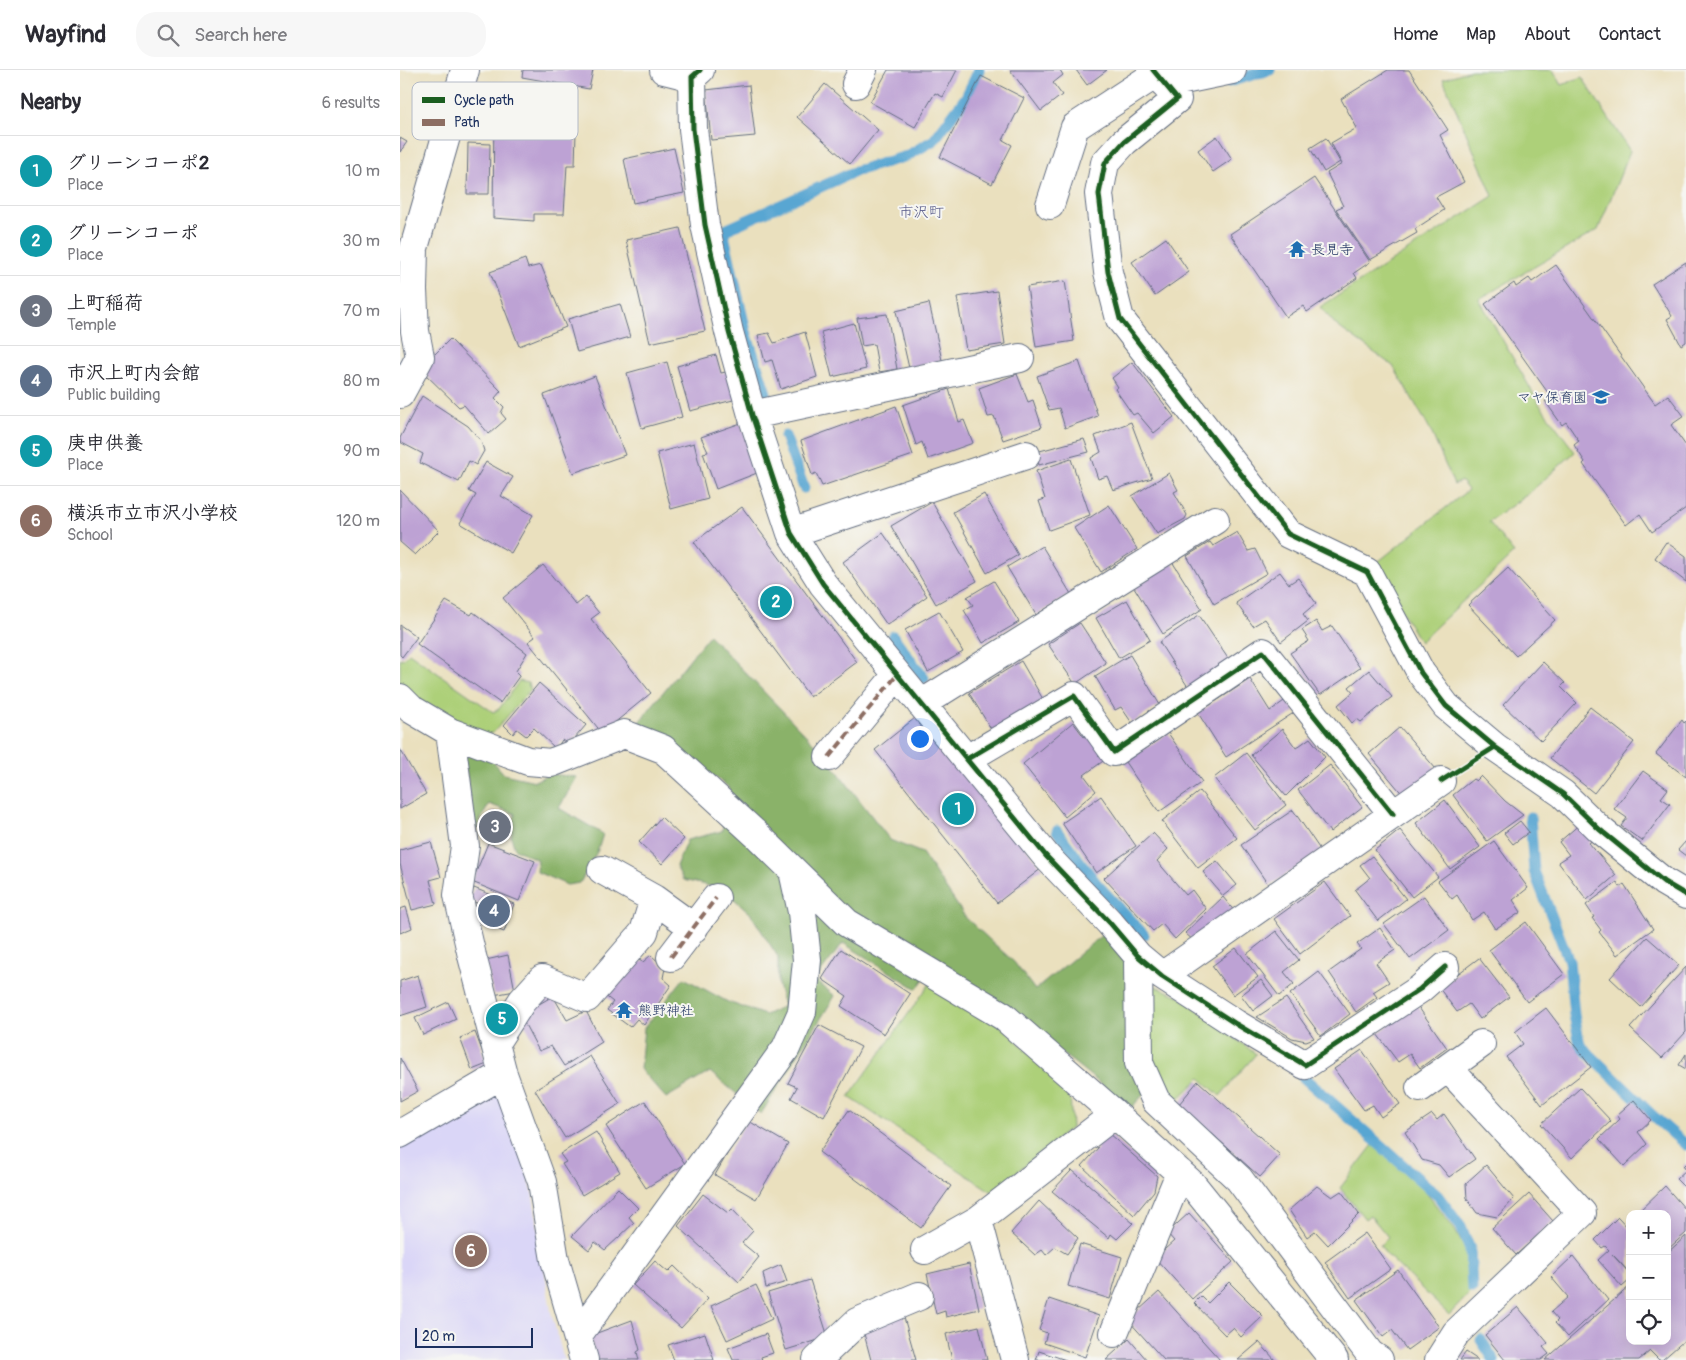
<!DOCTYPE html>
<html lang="en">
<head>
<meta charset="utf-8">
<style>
  body { margin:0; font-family:Pangolin,"Klee One",sans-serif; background:#f7f7f7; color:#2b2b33 }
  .controls { position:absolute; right:15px; bottom:15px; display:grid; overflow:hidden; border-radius:10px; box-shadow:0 5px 20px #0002 }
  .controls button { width:45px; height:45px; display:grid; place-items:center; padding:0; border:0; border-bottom:1px solid #e1e1e2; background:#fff; color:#2b2b33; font:25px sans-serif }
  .scale { position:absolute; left:15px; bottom:12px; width:118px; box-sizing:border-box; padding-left:5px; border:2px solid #1b2f5e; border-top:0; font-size:14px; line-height:18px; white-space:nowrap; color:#1b2f5e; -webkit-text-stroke:4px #f6f6f2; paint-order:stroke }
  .you { position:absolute; left:519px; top:668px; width:18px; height:18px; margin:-12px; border:4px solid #fff; border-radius:50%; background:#1a73e8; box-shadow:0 0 0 8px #1a73e833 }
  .badge { display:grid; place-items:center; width:32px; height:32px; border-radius:50%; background:#2563eb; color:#fff; font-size:16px; font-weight:700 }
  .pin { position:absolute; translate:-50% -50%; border:2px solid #fff; box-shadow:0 1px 5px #0006 }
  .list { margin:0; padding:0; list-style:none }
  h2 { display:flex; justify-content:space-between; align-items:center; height:65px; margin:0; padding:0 20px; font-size:21px }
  h2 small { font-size:16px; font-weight:400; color:#7c7c81 }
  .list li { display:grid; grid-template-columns:32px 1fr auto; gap:15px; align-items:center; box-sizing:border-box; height:70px; padding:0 20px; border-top:1px solid #e1e1e2 }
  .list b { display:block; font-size:19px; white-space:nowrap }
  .list p { margin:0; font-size:16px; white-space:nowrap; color:#7c7c81 }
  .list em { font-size:16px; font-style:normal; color:#7c7c81 }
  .icon { flex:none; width:28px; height:28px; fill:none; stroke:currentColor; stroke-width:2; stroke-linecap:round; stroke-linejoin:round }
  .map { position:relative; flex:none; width:1286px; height:1290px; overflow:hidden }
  header { display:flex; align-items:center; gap:30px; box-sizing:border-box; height:70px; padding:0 25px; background:#fff; border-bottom:1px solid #e1e1e2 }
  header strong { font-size:24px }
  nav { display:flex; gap:28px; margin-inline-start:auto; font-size:18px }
  .search { width:350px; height:45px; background:#f7f7f7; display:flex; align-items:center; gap:12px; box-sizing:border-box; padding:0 18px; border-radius:20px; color:#7c7c81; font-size:19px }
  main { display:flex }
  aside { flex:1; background:#fff }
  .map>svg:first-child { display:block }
  .built { fill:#dad6f7 }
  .green { fill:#add079; stroke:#64806c }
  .forest { fill:#8ab269; stroke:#527064 }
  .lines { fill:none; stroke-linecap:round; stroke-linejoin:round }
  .stream { stroke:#58a6d2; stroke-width:11 }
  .building { fill:#bda2d4 }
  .minor-casing { stroke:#636d80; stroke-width:30 }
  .minor { stroke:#fff; stroke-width:28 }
  .quiet { stroke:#8d6e63; stroke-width:4; stroke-dasharray:8 4; stroke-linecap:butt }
  .cycleway-casing { stroke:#f6f6f2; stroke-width:8 }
  .cycleway { stroke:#1b5e20; stroke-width:5 }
  .labels { text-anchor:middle; stroke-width:4; stroke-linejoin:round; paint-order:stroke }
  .poi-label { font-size:14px; fill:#1b2f5e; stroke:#f6f6f2; text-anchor:start }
  .neighbourhood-label { font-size:15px; fill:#545787; stroke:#f6f6f2 }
  .key { fill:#f6f6f2; stroke:#b4bac6; stroke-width:1 }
  .key-label { font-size:14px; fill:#1b2f5e }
</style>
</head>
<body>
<header>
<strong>Wayfind</strong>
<div class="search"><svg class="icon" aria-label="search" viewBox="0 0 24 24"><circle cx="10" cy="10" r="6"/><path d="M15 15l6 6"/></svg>Search here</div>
<nav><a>Home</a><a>Map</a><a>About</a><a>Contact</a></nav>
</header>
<main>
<aside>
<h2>Nearby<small>6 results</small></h2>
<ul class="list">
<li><span class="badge" style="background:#0f9aa8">1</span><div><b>グリーンコーポ2</b><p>Place</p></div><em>10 m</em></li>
<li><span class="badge" style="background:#0f9aa8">2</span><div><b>グリーンコーポ</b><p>Place</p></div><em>30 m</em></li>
<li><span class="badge" style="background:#6b7280">3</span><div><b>上町稲荷</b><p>Temple</p></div><em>70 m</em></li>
<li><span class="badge" style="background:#5c6f8a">4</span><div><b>市沢上町内会館</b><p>Public building</p></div><em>80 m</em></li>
<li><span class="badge" style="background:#0f9aa8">5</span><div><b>庚申供養</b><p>Place</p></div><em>90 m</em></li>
<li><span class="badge" style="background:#8d6e63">6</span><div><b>横浜市立市沢小学校</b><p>School</p></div><em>120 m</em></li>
</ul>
</aside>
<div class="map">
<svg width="1286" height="1290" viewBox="0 0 1286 1290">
  <rect width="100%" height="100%" fill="#f6f6f2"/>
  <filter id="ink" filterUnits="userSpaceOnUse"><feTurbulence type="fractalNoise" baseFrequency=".02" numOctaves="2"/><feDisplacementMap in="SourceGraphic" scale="10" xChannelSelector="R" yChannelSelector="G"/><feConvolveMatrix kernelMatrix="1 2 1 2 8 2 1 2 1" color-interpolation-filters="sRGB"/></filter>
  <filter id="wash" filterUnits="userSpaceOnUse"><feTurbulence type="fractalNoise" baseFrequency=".0096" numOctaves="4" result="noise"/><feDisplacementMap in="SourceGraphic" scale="20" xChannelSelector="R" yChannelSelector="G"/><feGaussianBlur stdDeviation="1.12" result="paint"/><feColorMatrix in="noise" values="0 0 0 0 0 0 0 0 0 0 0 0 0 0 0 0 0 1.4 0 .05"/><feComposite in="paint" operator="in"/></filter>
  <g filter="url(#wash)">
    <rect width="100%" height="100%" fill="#eae0be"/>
    <path class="built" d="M89 1024 103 1026 132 1120 151 1242 164 1290H0V1076Z"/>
    <path class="green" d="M1071 0H1153L1162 15 1182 7 1230 81 1198 160 1079 229 1140 335 1175 382 1128 424 1089 452 1114 483 1020 572 974 495 1068 420 1061 411 1054 415 1030 359 993 296 937 256 920 237 1093 126 1043 9Z
      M9 583 93 642 99 639 119 611 128 613 130 620 93 663 84 665 41 649 0 616V588L3 589Z
      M531 912 603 957 670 1024 672 1057 592 1122 449 1027Z
      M750 914 779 926 856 984 820 1026 800 1008 774 1033 761 1017 754 1001 746 959Z
      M973 1075 1018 1112 1055 1160 1066 1181 1070 1223 1049 1245 987 1185 980 1175 988 1167 970 1145 965 1149 940 1118Z"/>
    <path class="forest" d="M309 565 425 685 490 770 522 783 566 848 614 892 635 920 707 861 734 899 745 1023 731 1038 672 991 534 894 517 919 443 873 415 910 435 926 361 1044 310 1002 266 1028 240 999 244 958 284 908 328 932 365 945 384 936 378 915V887L350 843 323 819 283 810 276 796 287 770 322 761 330 718 239 652Z
      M63 679 92 690 104 704 135 711 149 704 177 707 159 738 203 764 198 780 180 813 167 815 137 802 138 790 115 779 111 767 115 744 89 734 75 761Z"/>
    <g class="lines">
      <path class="stream" d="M828 12 870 0
        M366 323 346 262 323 161 456 101 507 86 534 70 566 27 579 0
        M385 366 404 418
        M493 566 524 608
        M1130 747 1134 801 1169 891 1174 945 1180 975 1253 1046 1286 1075
        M657 761 697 814 744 865
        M903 1007 1038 1126 1061 1157 1070 1179 1072 1218
        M1081 1270 1094 1290"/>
    </g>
    <g id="blocks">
      <path class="building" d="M123 0H193L189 19 122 7Z
        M488 0H557L543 27 535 23 515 57 470 32Z
        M610 0H660L663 5 653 13 662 25 641 41Z
        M676 0H707L687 15Z
        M988 0H1009L1048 60 1040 65 1064 112 1036 127 1044 140 1015 159 1017 163 970 190 936 139 943 136 927 103 942 94 931 73 957 58 941 29Z
        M581 6 624 28 603 70 612 75 592 114 540 87Z
        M425 14 478 60 450 94 397 47Z
        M349 15 355 66 311 70 306 20Z
        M94 37 158 41 159 62H176L175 95H167L164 144H134V151L93 148Z
        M817 66 832 89 813 102 798 80Z
        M0 68 7 72 0 82Z
        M926 68 940 92 924 102 910 78Z
        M68 73 90 74 89 124H67Z
        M274 78 284 123 233 133 224 89Z
        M914 108 970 192 954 203 957 208 907 242 903 236 886 247 830 164Z
        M280 158 305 261 250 273 226 170Z
        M766 168 789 202 755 226 732 192Z
        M125 189 128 198 141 195 166 257 119 276 90 202Z
        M1286 192V272L1281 275 1267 249 1272 246 1252 214Z
        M1156 195 1255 334 1268 325 1284 346 1271 355 1286 376V438L1252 462 1240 444 1226 455 1183 394 1185 392 1174 375 1179 371 1166 352 1162 355 1145 331 1151 327 1085 234 1114 213 1116 217 1129 208 1132 212Z
        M665 211 674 271 636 277 627 217Z
        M597 221 605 274 566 280 557 227Z
        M529 233 542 290 509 298 496 241Z
        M220 234 230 267 177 282 168 249Z
        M487 244 497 299 479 302 474 274 462 276 457 248Z
        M454 253 466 299 432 307 421 262Z
        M405 262 417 307 381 319 372 290 365 292 358 265 369 263 374 273Z
        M50 269 101 321 95 328 104 337 101 343 106 349 89 364 64 335 59 337 20 299Z
        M316 285 321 303 330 301 337 329 290 341 277 296Z
        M679 291 698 346 665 358 659 338 649 340 637 306Z
        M267 292 282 347 242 358 227 303Z
        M732 292 774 347 754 363 737 343 733 345 715 319 718 317 712 308Z
        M617 304 628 332 633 330 642 357 603 370 594 346 588 347 579 318Z
        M195 306 225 385 173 403 144 325Z
        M549 319 559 352 564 350 573 373 528 389 522 372 516 375 503 335Z
        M22 326 68 356 81 371 84 381 76 395 69 391 59 412 20 393 23 384 0 372V368Z
        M496 336 513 385 422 416 416 403 412 405 401 371Z
        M731 352 752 408 713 420 707 406 698 409 691 388 701 382 695 366Z
        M341 353 357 403 316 419 303 383 308 382 301 367Z
        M684 369 689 382 639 395 636 382Z
        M294 373 308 429 271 439 257 383Z
        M671 389 690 445 649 460 639 431 645 429 636 401Z
        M86 392 113 407 101 426 133 445 111 483 60 453 76 425 69 421Z
        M769 403 778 420 774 422 787 445 785 449 757 464 732 426Z
        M0 420 39 461 15 485 0 472Z
        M584 424 618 485 587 503 553 442Z
        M532 432 577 511 536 534 491 456Z
        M709 435 737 479 701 502 674 458Z
        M342 437 457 592 410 627 294 472Z
        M837 462 848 481 855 479 867 503 814 534 787 486 810 472 813 476Z
        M483 463 527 526 487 555 443 492Z
        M1266 472 1286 486V512L1255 488Z
        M642 476 671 524 636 545 607 497Z
        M773 493 802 539 763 564 734 517Z
        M143 495 176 535 186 527 199 543 191 549 251 623 202 663 128 572 135 567 103 528Z
        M1108 498 1155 550 1116 586 1068 535Z
        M880 502 889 514 898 508 916 533 903 544 908 551 881 572 865 549 853 556 836 533Z
        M594 511 619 552 583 573 564 540 573 535 567 527Z
        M727 530 750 570 719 588 696 548Z
        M46 531 71 545 73 542 127 583 116 601 120 605 100 633 17 574Z
        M539 541 563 582 528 602 505 560Z
        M799 545 831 593 790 620 759 572Z
        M916 551 922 561 932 556 960 598 920 625 890 583 909 571 902 560Z
        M680 553 706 593 675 614 648 574Z
        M0 555 17 567 2 587 0 585Z
        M730 585 760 635 732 653 721 637 715 640 695 606Z
        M621 591 644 631 593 662 569 623Z
        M1143 592 1165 613 1161 617 1177 633 1141 671 1103 635Z
        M969 600 992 627 961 652 957 649 952 653 938 635 953 622 949 617Z
        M850 609 870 641 887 629 895 642 826 687 798 643Z
        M139 613 186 655 169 675 162 670 156 679 134 658 126 666 117 659 113 664 104 655Z
        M1190 637 1234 672 1194 723 1150 688Z
        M520 644 642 798 597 833 475 680Z
        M1282 650 1284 653 1286 651V707L1256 684Z
        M673 652 684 667 692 661 710 686 684 705 696 721 665 747 623 694Z
        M1000 657 1036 699 1004 726 969 684Z
        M882 659 896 678 910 668 925 687 886 726 851 685Z
        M768 663 802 712 759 742 725 692Z
        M0 679 26 724 0 739Z
        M846 683 886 735 855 760 814 708Z
        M930 695 962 737 930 762 898 720Z
        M1243 701 1268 719 1261 728 1270 734 1242 771 1221 756 1227 748 1214 739Z
        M1081 706 1105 731 1123 745 1087 771 1053 725 1073 709 1076 711Z
        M800 721 837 768 798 798 762 751Z
        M701 726 736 776 696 803 662 753Z
        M1045 730 1080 777 1050 799 1016 753Z
        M893 740 921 781 869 816 841 775Z
        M93 741 106 746 97 770 83 765Z
        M261 747 284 769 262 794 239 772Z
        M1120 751 1129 762 1113 774 1104 763Z
        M1181 753 1194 769 1189 773 1216 805 1187 830 1158 792 1169 785 1159 772Z
        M1000 760 1038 807 1012 827 975 780Z
        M753 763 768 779 757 791 786 825 792 820 806 839 775 869 762 854 753 861 704 808Z
        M1094 771 1128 818 1113 830 1121 842 1095 859 1084 842 1072 850 1057 825 1052 829 1038 811Z
        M1286 771V786L1278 780Z
        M31 772 41 807 30 810 36 834 12 840 0 794V780Z
        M88 773 135 791 119 831 72 812Z
        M972 786 1006 829 978 851 955 820 970 808 960 795Z
        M817 791 837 815 823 826 803 802Z
        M925 812 950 846 900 884 874 849Z
        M1217 812 1220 817 1224 814 1253 859 1217 885 1199 862 1201 860 1192 848 1194 847 1186 835Z
        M74 818 114 834 104 862 74 850 79 834 69 830Z
        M1024 826 1049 860 1010 889 984 854Z
        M823 827 835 842 795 872 785 863Z
        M6 837 12 858 0 863V839Z
        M1126 852 1164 904 1127 932 1089 880Z
        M980 858 995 880 976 893 989 912 973 922 977 927 956 942 929 902 961 879 957 874Z
        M876 861 899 890 884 902 894 914 879 926 847 884Z
        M1247 867 1279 895 1241 937 1210 908Z
        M836 878 858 907 833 925 812 896Z
        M441 879 510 924 484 964 441 936 447 926 422 909Z
        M108 885 115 921 93 925 86 890Z
        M251 885 265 898 263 908 271 915 244 955 237 949 230 957 207 940 213 932 204 925 234 888 243 892Z
        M1079 888 1109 927 1080 949 1069 934 1057 942 1039 918Z
        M1286 897V942L1285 943 1286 962 1262 988 1230 958Z
        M919 902 950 944 921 966 890 924Z
        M18 905 27 937 0 946V911Z
        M861 910 873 926 853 941 841 925Z
        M153 926 167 950 186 941 202 972 164 996 151 976 139 981 120 945Z
        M886 928 914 968 906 971 892 968 857 947Z
        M48 932 56 949 23 965 15 948Z
        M1017 935 1047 978 1020 998 1010 984 998 992 977 964Z
        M1146 938 1191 997 1142 1035 1106 987 1123 974 1115 962Z
        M419 955 461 977 424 1047 391 1028 397 1017 388 1013Z
        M75 962 87 994 72 1000 60 968Z
        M962 980 1000 1034 981 1047 973 1035 964 1040 934 999Z
        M1286 984V999L1279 995Z
        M190 986 220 1034 165 1068 135 1020Z
        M0 988 18 1021 0 1031Z
        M798 1011 880 1085 860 1107 779 1034Z
        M1180 1018 1211 1051 1172 1088 1141 1054Z
        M1234 1030 1251 1050 1238 1062 1247 1074 1224 1096 1199 1069 1220 1049 1217 1045Z
        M245 1031 285 1094 246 1118 206 1056Z
        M449 1040 551 1116 521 1158 419 1082Z
        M1032 1044 1037 1050 1044 1044 1075 1089 1049 1107 1039 1095 1022 1090 1005 1062Z
        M347 1050 388 1074 356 1129 315 1105Z
        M196 1062 220 1102 182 1125 162 1094 166 1092 160 1084Z
        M708 1063 757 1106 754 1121 734 1145 682 1096 698 1078 695 1076Z
        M1286 1093V1119L1276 1109 1286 1100 1283 1096Z
        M1086 1095 1114 1129 1097 1147 1077 1143 1067 1129 1066 1113Z
        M672 1100 733 1153 717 1169 711 1164 709 1168 652 1121Z
        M917 1116 932 1127 941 1121 959 1144 928 1175 915 1161 907 1167 889 1140Z
        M1265 1116 1286 1140V1163L1267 1180V1144H1236Z
        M218 1118 238 1138 229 1147 234 1153 205 1180 195 1172 189 1180 172 1166Z
        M303 1124 328 1143 332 1139 353 1161 342 1173 359 1187 339 1212 278 1156Z
        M1129 1124 1153 1151 1116 1185 1092 1158Z
        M639 1131 678 1168 667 1184 655 1177 646 1185 642 1180 635 1185 611 1163Z
        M789 1143 833 1192 792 1229 755 1188 774 1171 767 1163Z
        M1218 1147 1230 1160V1203L1212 1184 1230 1204V1210L1222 1217 1198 1190 1209 1180 1205 1176 1202 1178 1195 1170Z
        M965 1163 991 1199 950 1228 925 1192Z
        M1286 1166V1269L1262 1290H1259L1250 1281 1239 1290H1145L1230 1216V1271H1267V1183Z
        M680 1174 722 1187 710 1229 668 1216Z
        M1173 1186 1208 1230 1168 1267 1155 1253 1158 1250 1151 1242 1168 1227 1151 1207Z
        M255 1191 268 1202 274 1196 308 1229 281 1258 233 1215Z
        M569 1194 579 1239 546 1247 545 1241 536 1244 527 1204Z
        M381 1195 387 1212 366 1218 363 1203Z
        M998 1200 1039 1257 1007 1280 992 1260 983 1267 956 1230Z
        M410 1210 428 1267 386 1280 368 1223Z
        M829 1212 863 1246 841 1267 833 1258 825 1265 794 1233 801 1226 808 1233Z
        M356 1215 372 1249 327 1270 311 1236Z
        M759 1222 820 1290H764L728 1250Z
        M649 1229 699 1246 685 1287 644 1273 647 1263 639 1260Z
        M1118 1237 1148 1273 1143 1277 1149 1284 1141 1290H1105L1085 1265Z
        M503 1244 516 1290H471L462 1256Z
        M232 1250 240 1280 237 1282 239 1290H197L189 1266Z
        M579 1256 587 1290H552L546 1264Z
        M305 1263 314 1290H274L268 1275Z
        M366 1264 373 1283 361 1287 362 1290H333L328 1278Z
        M729 1269 747 1290H706Z
        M859 1272 875 1290H838Z
        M639 1281 666 1290H636Z
        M1066 1282 1078 1290H1060Z"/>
    </g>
  </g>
  <g filter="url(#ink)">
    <use href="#blocks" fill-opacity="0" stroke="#636d80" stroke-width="1"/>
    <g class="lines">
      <g class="minor-casing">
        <path id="minor" d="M264 0 292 7
          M300 0 292 7 293 59 305 155 329 262 352 345 391 463 423 514 646 786 710 853 738 886 762 906 836 954 905 995 1020 919 1045 897
          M753 0 777 29 724 72 705 93 699 124 708 202 720 249 888 464 967 502 1021 603 1046 636 1095 677 1163 724 1199 759 1264 812 1286 825
          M456 14 463 0
          M764 14 832 0
          M650 135 675 57 756 4
          M0 324 20 287 15 261 13 220 14 178 65 0
          M352 345 620 288
          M391 463 626 385
          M0 628 11 639 50 662 65 776 58 825 72 886 103 1004 142 1112 155 1190 184 1290
          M521 634 815 450
          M50 662 128 691 151 693 224 664 263 679 359 767 447 853 603 946 715 1044
          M429 687 497 605
          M567 689 674 626 714 682 863 582 993 744
          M254 829 294 858
          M738 886 739 993 756 1031 839 1109 970 1284 979 1290
          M271 887 316 828
          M762 906 1041 711
          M95 973 122 931 142 909 187 928 244 862 254 829 202 800
          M1020 1018 1081 974
          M0 1064 103 1004
          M578 1150 615 1290
          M525 1180 578 1150 715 1044 792 1114 934 1290
          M714 1263 780 1103
          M178 1265 386 978 402 942 407 890 402 842 393 801
          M417 1290 457 1252 519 1226
          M1039 1290 1056 1263 1182 1143 1048 998"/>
      </g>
      <use href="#minor" class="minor"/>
      <path class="quiet" d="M429 687 497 605
        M271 887 316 828"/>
      <g class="cycleway-casing">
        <path id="cycleway" d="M300 0 292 7 293 59 305 155 329 262 352 345 391 463 423 514 646 786 710 853 738 886 762 906 836 954 905 995 1020 919 1045 897
          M753 0 777 29 724 72 705 93 699 124 708 202 720 249 888 464 967 502 1021 603 1046 636 1095 677 1163 724 1199 759 1264 812 1286 825
          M567 689 674 626 714 682 863 582 993 744
          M1041 711 1095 677"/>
      </g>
      <use href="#cycleway" class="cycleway"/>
    </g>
  </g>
  <defs>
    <g id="temple-bare" transform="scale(1.35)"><path d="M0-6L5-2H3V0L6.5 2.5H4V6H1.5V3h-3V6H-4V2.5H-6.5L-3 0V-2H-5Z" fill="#1f6fb2" stroke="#f6f6f2" stroke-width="2.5" paint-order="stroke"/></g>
    <g id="school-bare" transform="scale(1.35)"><path d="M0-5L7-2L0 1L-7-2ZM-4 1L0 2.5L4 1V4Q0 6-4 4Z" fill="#1f6fb2" stroke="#f6f6f2" stroke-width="2.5" paint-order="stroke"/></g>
  </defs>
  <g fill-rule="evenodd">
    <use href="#temple-bare" x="897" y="179"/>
    <use href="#school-bare" x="1201" y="327"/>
    <use href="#temple-bare" x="224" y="940"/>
  </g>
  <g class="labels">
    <g class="poi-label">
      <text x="911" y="184">長見寺</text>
      <text x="1187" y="332" text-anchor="end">マヤ保育園</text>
      <text x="238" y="945">熊野神社</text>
    </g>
    <g class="neighbourhood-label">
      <text x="521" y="147">市沢町</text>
    </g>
  </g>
  <rect x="12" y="12" width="166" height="58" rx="8" class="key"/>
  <rect x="22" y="27" width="23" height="6" fill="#1b5e20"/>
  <rect x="22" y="49" width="23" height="7" fill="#8d6e63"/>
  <g class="key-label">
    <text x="54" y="35">Cycle path</text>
    <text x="54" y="57">Path</text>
  </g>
</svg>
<div class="controls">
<button>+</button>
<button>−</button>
<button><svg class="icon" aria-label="locate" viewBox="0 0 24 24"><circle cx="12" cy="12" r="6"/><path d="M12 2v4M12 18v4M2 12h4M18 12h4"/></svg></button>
</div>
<div class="scale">20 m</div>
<div class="you"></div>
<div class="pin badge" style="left:558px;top:739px;background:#0f9aa8">1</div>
<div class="pin badge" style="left:376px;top:532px;background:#0f9aa8">2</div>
<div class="pin badge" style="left:95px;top:757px;background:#6b7280">3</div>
<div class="pin badge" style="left:94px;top:841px;background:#5c6f8a">4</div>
<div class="pin badge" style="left:102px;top:949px;background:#0f9aa8">5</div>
<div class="pin badge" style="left:71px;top:1181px;background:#8d6e63">6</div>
</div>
</main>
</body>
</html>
